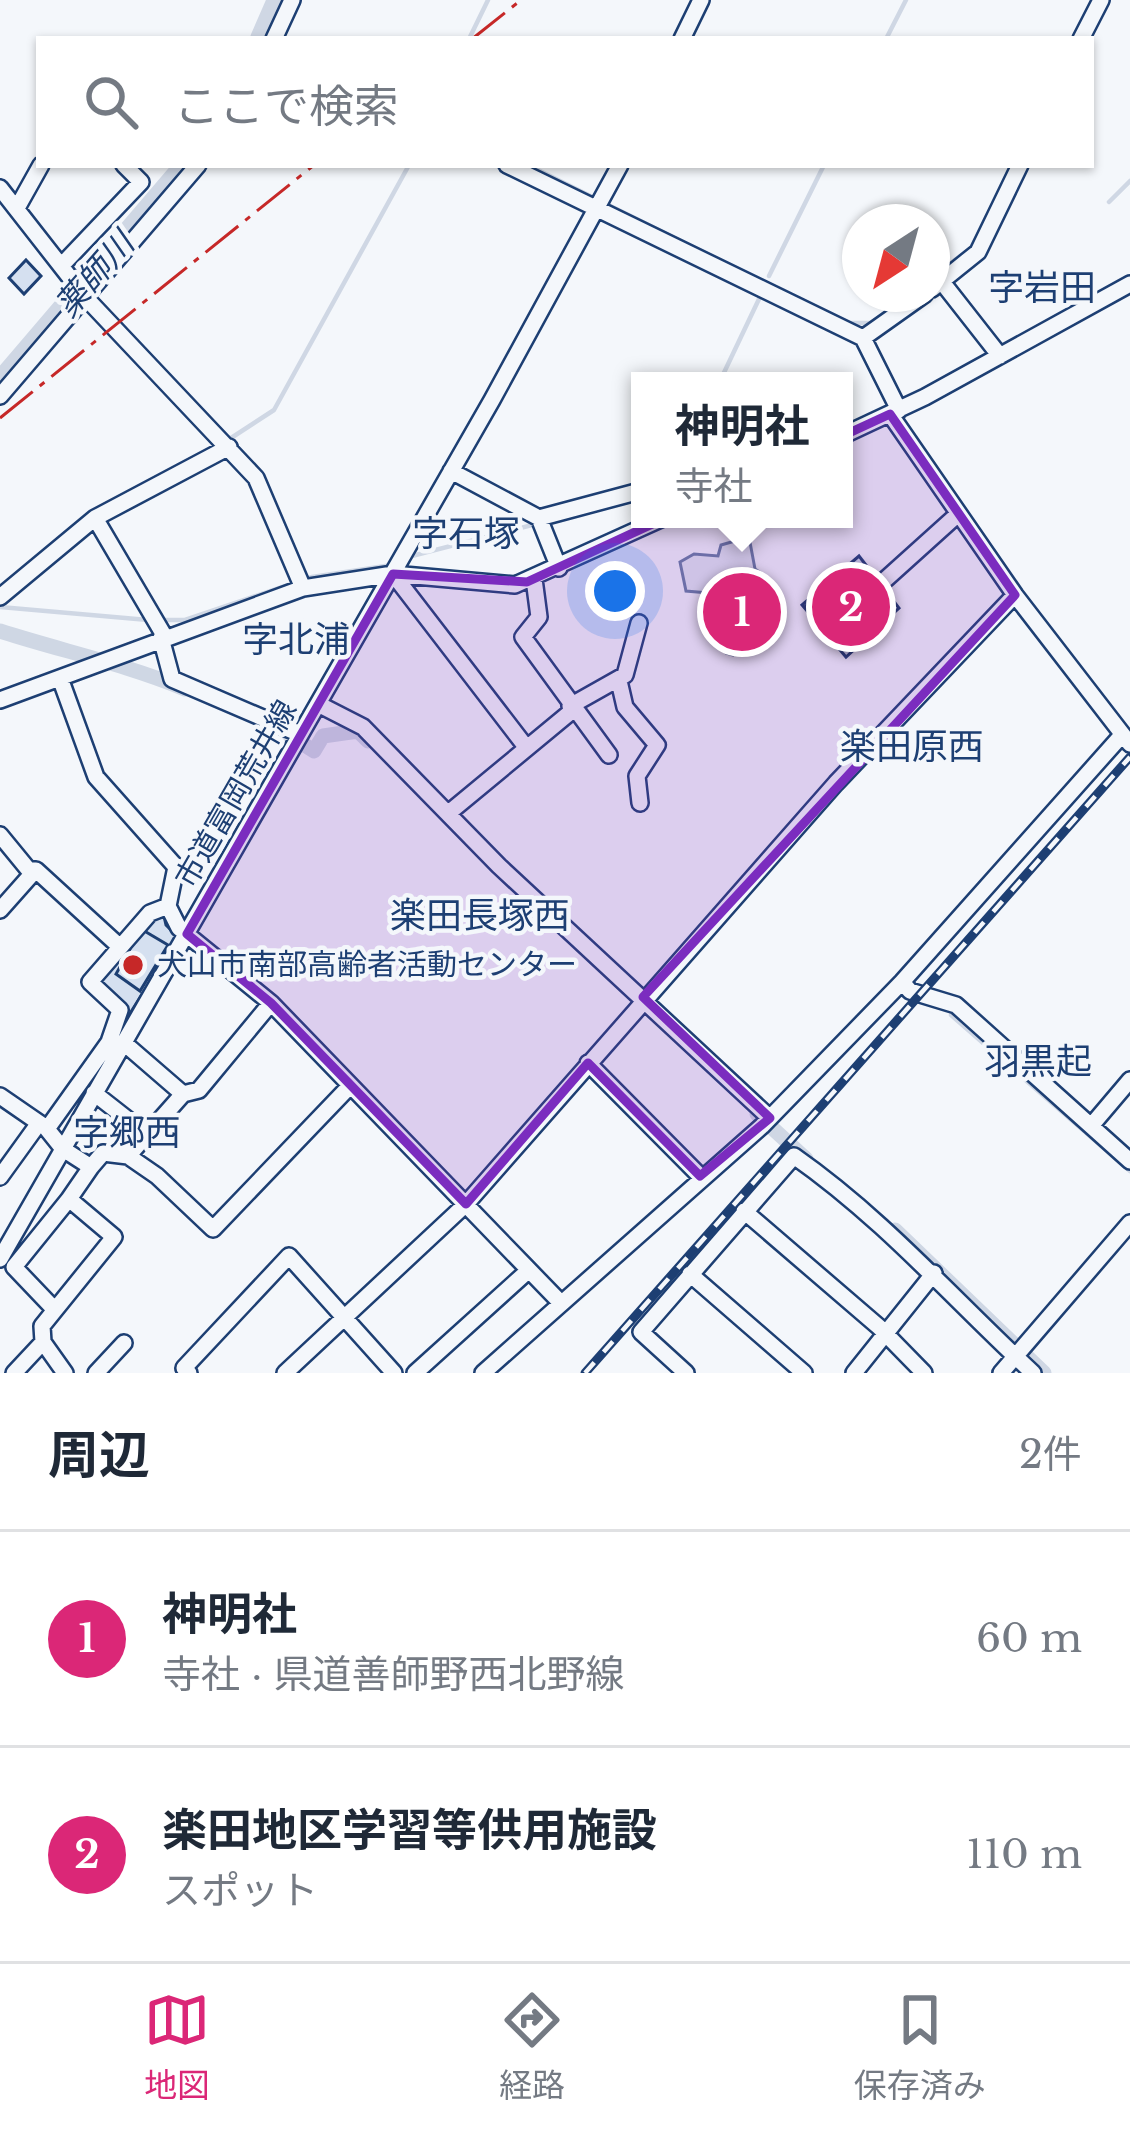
<!DOCTYPE html>
<html lang="ja">
<head>
<meta charset="utf-8">
<style>
  body { margin:0; font-family:"Libre Baskerville","Noto Sans JP",serif; background:#f6f6f7; color:#1f2937 }
  .compass { position:absolute; left:842px; top:204px; width:108px; height:108px; border-radius:50%; background:#fff; box-shadow:0 3px 9px #0004; rotate:216deg }
  .you { position:absolute; left:615px; top:591px; width:42px; height:42px; margin:-30px; border:9px solid #fff; border-radius:50%; background:#1a73e8; box-shadow:0 0 0 18px #1a73e833 }
  .badge { display:grid; place-items:center; width:78px; height:78px; border-radius:50%; background:#db2777; color:#fff; font-size:39px; font-weight:700 }
  .pin { position:absolute; translate:-50% -50%; border:6px solid #fff; box-shadow:0 3px 12px #0006 }
  .popup { position:absolute; left:631px; top:372px; width:222px; height:156px; box-sizing:border-box; display:grid; place-content:center; border-radius:0px; background:#fff; filter:drop-shadow(0 3px 9px #0005); font-size:39px; white-space:nowrap; color:#747a83 }
  .popup b { font-size:45px; color:#1f2937 }
  .popup::after { content:''; position:absolute; left:50%; top:100%; margin-left:-24px; border:24px solid transparent; border-top-color:#fff }
  .list { margin:0; padding:0; list-style:none }
  h2 { display:flex; justify-content:space-between; align-items:center; height:156px; margin:0; padding:0 48px; font-size:51px }
  h2 small { font-size:39px; font-weight:400; color:#747a83 }
  .list li { display:grid; grid-template-columns:78px 1fr auto; gap:36px; align-items:center; box-sizing:border-box; height:216px; padding:0 48px; border-top:3px solid #e0e1e3 }
  .list b { display:block; font-size:45px; white-space:nowrap }
  .list p { margin:0; font-size:39px; white-space:nowrap; color:#747a83 }
  .list em { font-size:39px; font-style:normal; color:#747a83 }
  .icon { flex:none; width:66px; height:66px; fill:none; stroke:currentColor; stroke-width:2; stroke-linecap:round; stroke-linejoin:round }
  .map { position:relative; flex:none; width:1130px; height:1373px; overflow:hidden }
  .search { position:absolute; background:#fff; box-shadow:0 3px 9px #0004; left:36px; right:36px; top:36px; height:132px; display:flex; align-items:center; gap:30px; box-sizing:border-box; padding:0 42px; border-radius:0px; color:#747a83; font-size:45px }
  .sheet { height:588px; background:#fff }
  nav { display:flex; justify-content:space-around; align-items:center; box-sizing:border-box; height:168px; border-top:3px solid #e0e1e3; background:#fff; font-size:33px; color:#747a83 }
  nav a { display:grid; justify-items:center; gap:6px }
  nav .on { color:#db2777 }
  .map>svg:first-child { display:block }
  .green { fill:#e3e9f0; stroke:#687fa3; stroke-width:3 }
  .lines { fill:none; stroke-linecap:round; stroke-linejoin:round }
  .stream { stroke:#cfd7e4; stroke-width:4.5 }
  .canal { stroke:#cfd7e4; stroke-width:15 }
  .river { stroke:#cfd7e4; stroke-width:24 }
  .building { fill:#d5e0f0; stroke:#1d3f73; stroke-width:3 }
  .minor-casing { stroke:#1d3f73; stroke-width:20 }
  .minor { stroke:#f4f7fb; stroke-width:15 }
  .rail-casing { stroke:#1d3f73; stroke-width:9 }
  .rail { stroke:#f4f7fb; stroke-width:4.5; stroke-dasharray:14; stroke-linecap:butt }
  .power { stroke:#c62828; stroke-width:3; stroke-dasharray:42 9 6 9; stroke-linecap:butt }
  .marked { fill:#7b2cbf; fill-opacity:0.2; stroke:#7b2cbf; stroke-width:9; stroke-linejoin:round }
  .poi-dot { fill:#c62828; stroke:#f4f7fb; stroke-width:4.5 }
  .labels { text-anchor:middle; stroke-width:9; stroke-linejoin:round; paint-order:stroke }
  .street-label { font-size:30px; fill:#1d3f73; stroke:#f4f7fb }
  .poi-label { font-size:30px; fill:#1d3f73; stroke:#f4f7fb; text-anchor:start }
  .water-label { font-size:33px; font-style:italic; fill:#1d3f73; stroke:#f4f7fb }
  .quarter-label { font-size:36px; fill:#1d3f73; stroke:#f4f7fb }
</style>
</head>
<body>
<div class="map">
<svg width="1130" height="1373" viewBox="0 0 1130 1373">
  <rect width="100%" height="100%" fill="#f4f7fb"/>
  <path class="green" d="M749 537 755 569 769 579V589L783 608 780 622 745 641 733 655 726 653 704 615 726 614 739 630 750 631 761 620 736 570 724 576 720 594 686 591 680 562 694 554 718 556 721 545Z"/>
  <g class="lines">
    <path class="stream" d="M469 39 488 0
      M886 39 906 0
      M528 165 743 272
      M1109 202 1130 181
      M769 276 824 165
      M932 277 971 248 987 216
      M848 323H871L910 294
      M720 381 759 299
      M228 440 274 410 409 165
      M408 557 536 524
      M21 571 76 524
      M0 607 148 620
      M159 620H185L312 577 392 565
      M951 1015 1130 1171"/>
    <path class="canal" d="M0 631C62 651 125 664 185 689
      M289 735 314 751 323 736 358 731 368 741
      M757 1114 806 1159
      M895 1230 1044 1373"/>
    <path class="river" d="M262 39 279 0
      M0 384 187 165"/>
  </g>
  <path class="building" d="M26 260 41 276 24 294 9 278Z
    M859 556 899 608 846 657 802 605Z
    M824 589 851 620 857 614 869 627 842 650 806 606Z
    M740 597 754 620 746 625 733 608V599Z
    M163 912 166 925 178 937 124 1023 92 982 152 914Z
    M141 929 168 945 140 991 116 974Z"/>
  <g class="lines">
    <g class="minor-casing">
      <path id="minor" d="M274 39 292 0
        M682 39 701 0
        M1081 39 1101 0
        M507 165 863 338 899 410
        M0 188 86 298 256 478 303 588
        M17 208 41 165
        M61 266 141 182 124 165
        M942 282 1000 356
        M932 289 978 252 1020 165
        M863 338 925 294
        M0 396 198 165
        M890 414 1015 595 1130 744
        M844 435 925 397 1130 284
        M451 471 539 518 640 491
        M95 518 165 637
        M539 518 559 568
        M393 574 526 747
        M534 579 539 617 523 637 609 755
        M886 579 957 515
        M0 597 95 518 229 447
        M161 638 172 679 300 734
        M60 678 96 777 176 867 168 906 179 928 271 1003 529 1270 415 1373
        M619 681 625 707 657 745 637 776 640 803
        M0 700 303 588 393 574 515 585 661 519
        M318 704 363 727 499 866 770 1118
        M570 706 625 675 639 623
        M451 811 573 710
        M0 835 32 874 0 910
        M30 870H36L118 945
        M902 982 910 991 956 1005 1130 1161
        M271 1003 199 1090 183 1094 128 1156 157 1176 213 1229 349 1087
        M124 1043 183 1094
        M588 1063 700 1176
        M94 1093 145 1133
        M0 1096 45 1127
        M1091 1126 1130 1080
        M128 1156 103 1153 91 1167 63 1149 47 1129 109 1042 120 1010 90 982 150 913 168 906
        M0 1177 39 1123
        M744 1211 879 1327 924 1373
        M0 1259 492 400 620 165
        M529 1270 560 1302
        M690 1274 804 1373
        M55 1310 14 1267 69 1199
        M43 1342 65 1373
        M14 1373 43 1342 42 1326 114 1237 69 1199 91 1167
        M96 1373 124 1343
        M189 1373 184 1368 289 1256 394 1373
        M285 1373 466 1204 836 783 1015 595
        M483 1373 762 1126 902 982 1122 735
        M686 1373 641 1332 794 1156C884 1219 953 1299 1033 1373
        M854 1373 934 1273
        M1001 1373 1130 1223"/>
    </g>
    <use href="#minor" class="minor"/>
    <g class="rail-casing">
      <path id="rail" d="M585 1373 1130 757"/>
    </g>
    <use href="#rail" class="rail"/>
    <path class="power" d="M472 39 521 0
      M0 418 314 165"/>
  </g>
  <path class="marked" d="M890 414 1015 595 643 997 770 1118 700 1176 588 1063 466 1204 271 1003 187 934 393 574 527 582Z"/>
  <circle class="poi-dot" cx="133" cy="965" r="12"/>
  <g class="labels">
    <g class="street-label">
      <text transform="translate(236 794) rotate(-60)" y="10">市道富岡荒井線</text>
    </g>
    <g class="poi-label">
      <text x="157" y="975">犬山市南部高齢者活動センター</text>
    </g>
    <g class="water-label">
      <text transform="translate(94 274) rotate(-49)" y="12">薬師川</text>
    </g>
    <g class="quarter-label">
      <text x="1042" y="300">字岩田</text>
      <text x="466" y="546">字石塚</text>
      <text x="296" y="652">字北浦</text>
      <text x="912" y="759">楽田原西</text>
      <text x="480" y="928">楽田長塚西</text>
      <text x="1038" y="1074">羽黒起</text>
      <text x="127" y="1145">字郷西</text>
    </g>
  </g>
</svg>
<svg class="compass" viewBox="-18 -18 36 36"><path d="M0-13l5 13h-10z" fill="#e53935"/><path d="M0 13l5-13h-10z" fill="#747a83"/></svg>
<div class="you"></div>
<div class="pin badge" style="left:742px;top:612px">1</div>
<div class="popup"><b>神明社</b>寺社</div>
<div class="pin badge" style="left:851px;top:607px">2</div>
<div class="search"><svg class="icon" aria-label="search" viewBox="0 0 24 24"><circle cx="10" cy="10" r="6"/><path d="M15 15l6 6"/></svg>ここで検索</div>
</div>
<section class="sheet">
<h2>周辺<small>2件</small></h2>
<ul class="list">
<li><span class="badge">1</span><div><b>神明社</b><p>寺社 · 県道善師野西北野線</p></div><em>60 m</em></li>
<li><span class="badge">2</span><div><b>楽田地区学習等供用施設</b><p>スポット</p></div><em>110 m</em></li>
</ul>
</section>
<nav>
<a class="on"><svg class="icon" aria-label="map" viewBox="0 0 24 24"><path d="M3 6l6-2 6 2 6-2v14l-6 2-6-2-6 2zM9 4v14M15 6v14"/></svg>地図</a>
<a><svg class="icon" aria-label="directions" viewBox="0 0 24 24"><path d="M12 3l9 9-9 9-9-9zM9 14v-3h6M13 9l2 2-2 2"/></svg>経路</a>
<a><svg class="icon" aria-label="saved" viewBox="0 0 24 24"><path d="M7 4h10v16l-5-4-5 4z"/></svg>保存済み</a>
</nav>
</body>
</html>
